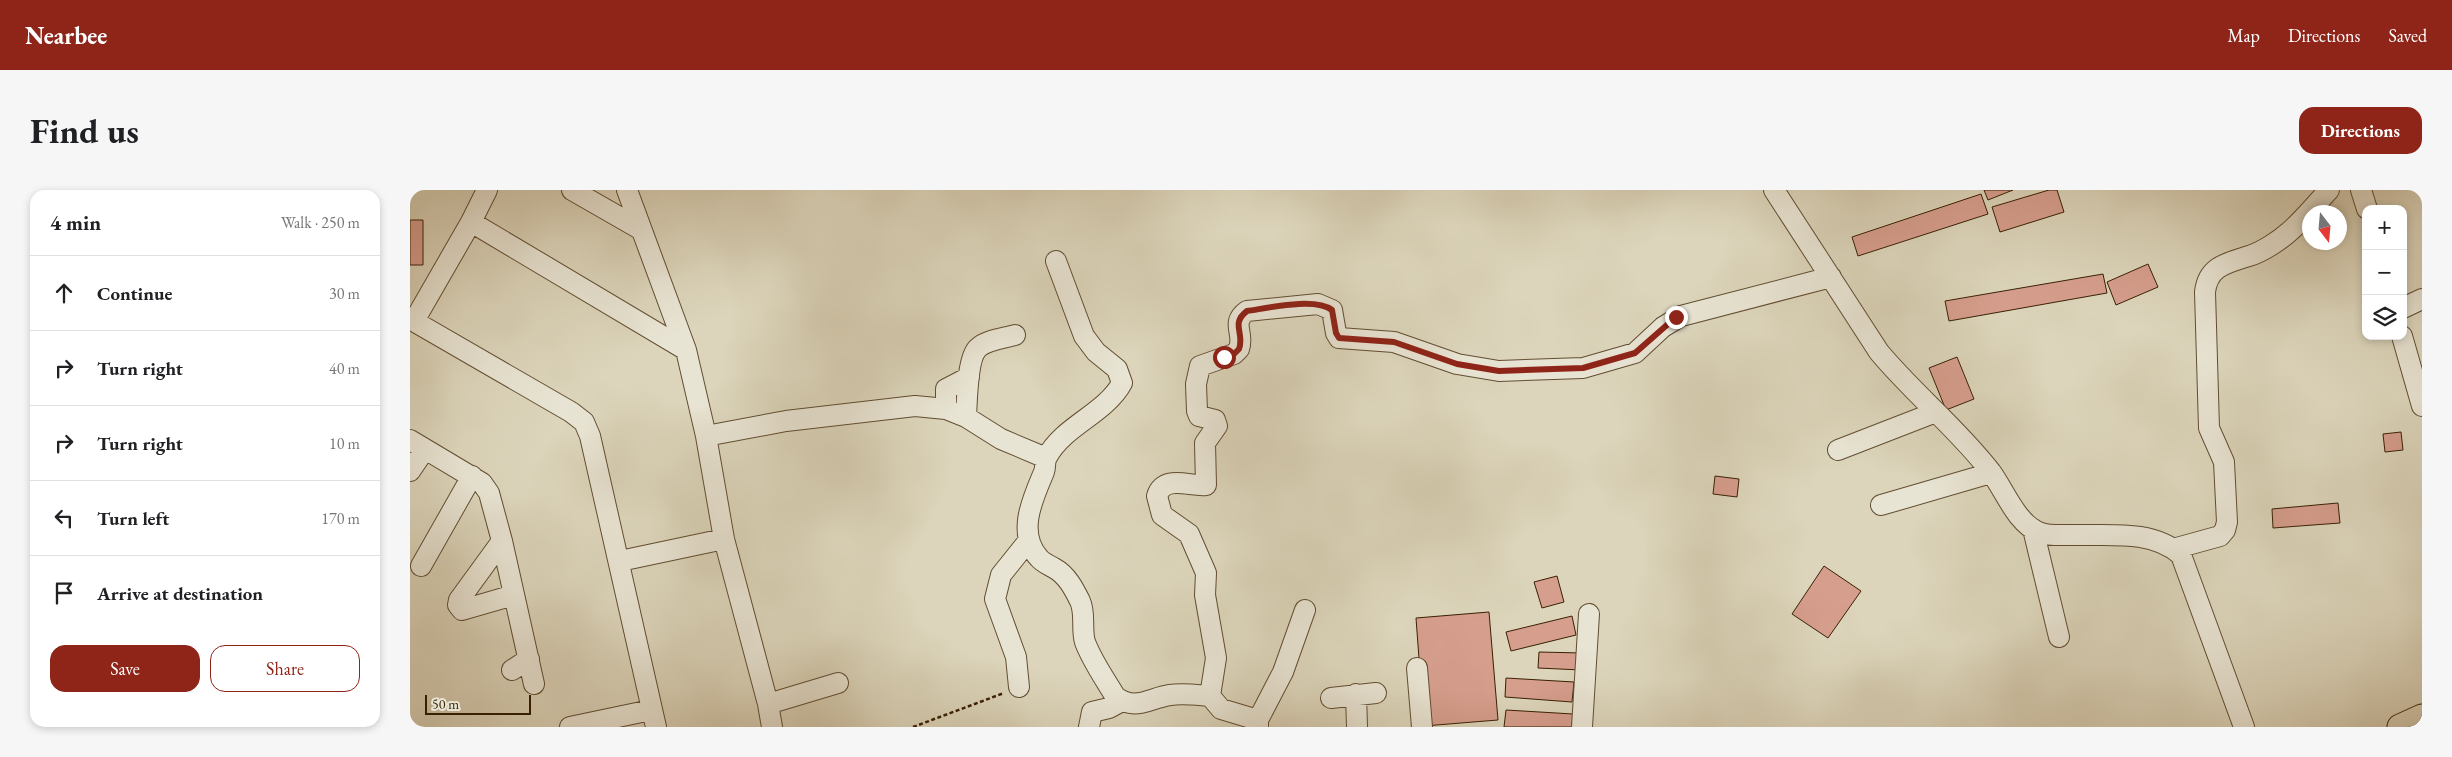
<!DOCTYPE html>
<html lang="en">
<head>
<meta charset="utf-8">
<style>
  body { margin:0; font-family:"EB Garamond",serif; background:#f6f6f6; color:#202124 }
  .controls { position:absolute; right:15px; top:15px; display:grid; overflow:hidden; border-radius:10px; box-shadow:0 2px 8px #0003 }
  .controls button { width:45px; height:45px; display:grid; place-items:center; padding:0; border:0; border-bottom:1px solid #e0e0e0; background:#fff; color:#202124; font:25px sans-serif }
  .compass { position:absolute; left:1892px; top:15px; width:45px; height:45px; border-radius:50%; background:#fff; box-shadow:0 2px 8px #0003; rotate:164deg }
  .scale { position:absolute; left:15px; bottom:12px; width:106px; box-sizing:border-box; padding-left:5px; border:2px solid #392003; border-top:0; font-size:14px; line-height:18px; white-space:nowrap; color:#392003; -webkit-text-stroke:4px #e8e4d3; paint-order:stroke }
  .stop { position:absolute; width:15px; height:15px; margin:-11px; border:4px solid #8f2418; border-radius:50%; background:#fff }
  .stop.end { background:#8f2418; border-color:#fff; box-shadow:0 1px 5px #0008 }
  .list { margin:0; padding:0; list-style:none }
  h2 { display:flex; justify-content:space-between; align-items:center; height:65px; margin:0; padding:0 20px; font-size:21px }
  h2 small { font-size:16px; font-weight:400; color:#757577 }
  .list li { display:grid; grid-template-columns:32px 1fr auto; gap:15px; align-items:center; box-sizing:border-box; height:75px; padding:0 20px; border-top:1px solid #e0e0e0 }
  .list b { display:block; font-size:19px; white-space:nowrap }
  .list em { font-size:16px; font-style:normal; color:#757577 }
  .actions { display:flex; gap:10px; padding:15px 20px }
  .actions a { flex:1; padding:11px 0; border:1px solid #8f2418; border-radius:15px; text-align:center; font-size:18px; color:#8f2418 }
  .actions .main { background:#8f2418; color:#fff }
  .icon { flex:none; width:28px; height:28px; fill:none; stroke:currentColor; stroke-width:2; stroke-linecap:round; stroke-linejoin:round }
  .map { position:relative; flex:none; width:2012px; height:537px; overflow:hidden; border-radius:15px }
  header { display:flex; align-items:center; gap:30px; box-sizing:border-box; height:70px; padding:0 25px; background:#8f2418; color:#fff }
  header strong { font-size:24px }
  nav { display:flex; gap:28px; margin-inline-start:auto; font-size:18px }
  .intro { display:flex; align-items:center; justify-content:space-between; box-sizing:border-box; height:120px; padding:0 30px }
  h1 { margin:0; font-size:35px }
  .button { padding:12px 22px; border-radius:15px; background:#8f2418; color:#fff; font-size:18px; font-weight:700 }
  main { display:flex; gap:30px; padding:0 30px }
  aside { flex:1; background:#fff; border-radius:15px; box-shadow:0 2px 8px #0003 }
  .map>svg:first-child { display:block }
  .building { fill:#d69e8d; stroke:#392003 }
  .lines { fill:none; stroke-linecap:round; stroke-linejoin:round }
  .minor-casing { stroke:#624d31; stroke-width:22 }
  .major-casing { stroke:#392003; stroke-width:27 }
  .path { stroke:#392003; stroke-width:2.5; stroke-dasharray:4 2.5; stroke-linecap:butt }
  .minor { stroke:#e8e4d3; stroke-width:20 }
  .major { stroke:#dcd5bb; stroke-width:25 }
  .route { stroke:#8f2418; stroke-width:6 }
</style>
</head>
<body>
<header>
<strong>Nearbee</strong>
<nav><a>Map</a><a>Directions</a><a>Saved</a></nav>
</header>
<div class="intro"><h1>Find us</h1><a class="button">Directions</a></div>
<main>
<aside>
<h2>4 min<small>Walk · 250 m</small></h2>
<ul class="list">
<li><svg class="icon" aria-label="ahead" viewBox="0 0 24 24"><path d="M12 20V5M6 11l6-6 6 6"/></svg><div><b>Continue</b></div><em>30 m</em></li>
<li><svg class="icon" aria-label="right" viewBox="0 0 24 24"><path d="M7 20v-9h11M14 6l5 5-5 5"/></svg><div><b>Turn right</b></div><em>40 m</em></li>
<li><svg class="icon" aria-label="right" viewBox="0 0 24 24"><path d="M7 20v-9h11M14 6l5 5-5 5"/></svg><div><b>Turn right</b></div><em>10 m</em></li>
<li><svg class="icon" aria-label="left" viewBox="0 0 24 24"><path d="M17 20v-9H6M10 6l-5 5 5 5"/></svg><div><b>Turn left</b></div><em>170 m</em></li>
<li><svg class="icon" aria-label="arrive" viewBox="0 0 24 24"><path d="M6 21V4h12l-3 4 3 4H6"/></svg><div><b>Arrive at destination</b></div></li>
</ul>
<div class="actions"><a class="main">Save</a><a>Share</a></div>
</aside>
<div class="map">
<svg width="2012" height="537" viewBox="0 0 2012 537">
  <rect width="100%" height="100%" fill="#dcd5bb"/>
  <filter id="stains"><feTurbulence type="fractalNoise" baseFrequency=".004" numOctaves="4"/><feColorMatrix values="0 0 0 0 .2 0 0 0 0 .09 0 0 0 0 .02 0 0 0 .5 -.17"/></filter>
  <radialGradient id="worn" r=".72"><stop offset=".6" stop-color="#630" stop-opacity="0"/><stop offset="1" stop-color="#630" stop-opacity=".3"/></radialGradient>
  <path class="building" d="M1574 0H1603L1578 10Z
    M1639 0H1647L1654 22 1590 42 1582 17Z
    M1571 4 1578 24 1448 66 1442 47Z
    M0 30H13V75H0Z
    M1738 74 1748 97 1706 115 1697 92Z
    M1693 84 1697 103 1539 131 1535 111Z
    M1547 167 1564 209 1536 220 1519 178Z
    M1991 242 1993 260 1975 262 1973 244Z
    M1305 286 1329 289 1327 307 1303 304Z
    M1928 313 1930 333 1863 338 1862 319Z
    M1414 376 1451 401 1418 448 1382 424Z
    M1147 386 1154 412 1132 418 1124 392Z
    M1079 422 1088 530 1014 536 1006 428Z
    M1162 426 1166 445 1101 461 1096 442Z
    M1129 462 1172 463 1171 480 1128 478Z
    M1096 488 1164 492 1162 512 1095 507Z
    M1096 520 1163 524 1162 537H1094Z"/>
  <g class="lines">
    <g class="minor-casing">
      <path id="minor" d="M162 0 230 39
        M217 0 276 160 296 246 314 349 358 514 362 537
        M1364 0 1469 162C1504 204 1547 238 1581 282 1595 301 1607 335 1631 343 1640 346 1651 345 1661 345 1697 346 1742 339 1771 365L1834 537
        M1951 0 1957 19
        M61 32 276 160
        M646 71 674 146 686 162 707 179 712 193C695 224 653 236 637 267 634 272 636 277 634 282 623 308 606 343 629 368 633 373 639 375 644 378 657 385 664 399 670 411 676 424 671 439 675 452 682 471 695 489 705 506 725 522 739 508 760 505 773 503 787 505 800 506L811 519 848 530V537
        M1993 118 2012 109
        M0 129 161 222 174 232 180 246 246 537
        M4 131 61 32 77 0
        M1992 146 2012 216
        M536 219V199L559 187
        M556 227C557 212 557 168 568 158 576 150 595 148 605 145
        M296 246 376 231 505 216 536 219 556 227 591 249 636 268
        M0 250 72 293 79 303 92 351 124 494
        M1428 260 1526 222
        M0 281 15 259
        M1471 315 1581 283
        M1623 339 1649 447
        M92 351 49 410 48 415 52 420 104 405
        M1763 359 1810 346 1815 340 1817 332 1814 272 1799 238 1795 102C1798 76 1817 73 1839 66 1852 62 1869 51 1879 42 1893 30 1906 14 1919 0
        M210 371 314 349
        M11 376 62 286
        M1007 478 1012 537
        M102 480 119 469
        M609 497 606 467 585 409 591 385 619 350
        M946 504 947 537
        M800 506 806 468 795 405 796 383 779 344 752 325 747 306C754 284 780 297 796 295L795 253 807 236 805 230 789 226 787 221 786 194 790 176 824 164 829 159C835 143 820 133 837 121L908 114 922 120 926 143 929 148 984 152 1047 174 1089 181 1173 178 1225 163 1253 137 1271 126 1421 87
        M921 508 966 503
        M358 514 428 493
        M848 530 873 482 895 420
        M160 537 241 520
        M679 537 682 522 699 518 712 511
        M1172 537 1179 424"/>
    </g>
    <g class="major-casing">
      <path id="major" d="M1990 537 2012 527"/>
    </g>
    <path class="path" d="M503 537 594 503"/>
    <use href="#minor" class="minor"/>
    <use href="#major" class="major"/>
  </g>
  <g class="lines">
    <path class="route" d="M814 167 824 164 829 159C835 143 820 134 837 121 858 118 905 107 922 120L926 143 929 148 984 152 1047 174 1089 181 1173 178 1225 163 1266 127"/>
  </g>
  <rect width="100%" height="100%" filter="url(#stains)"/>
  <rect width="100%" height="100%" fill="url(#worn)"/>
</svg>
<div class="controls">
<button>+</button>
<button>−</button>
<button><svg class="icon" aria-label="layers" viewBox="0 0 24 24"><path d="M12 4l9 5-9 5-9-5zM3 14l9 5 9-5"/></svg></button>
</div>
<svg class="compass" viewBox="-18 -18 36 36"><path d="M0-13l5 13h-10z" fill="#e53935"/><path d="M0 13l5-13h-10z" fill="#757577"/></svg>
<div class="scale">50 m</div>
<div class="stop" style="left:814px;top:167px"></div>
<div class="stop end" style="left:1266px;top:127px"></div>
</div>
</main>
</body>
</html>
